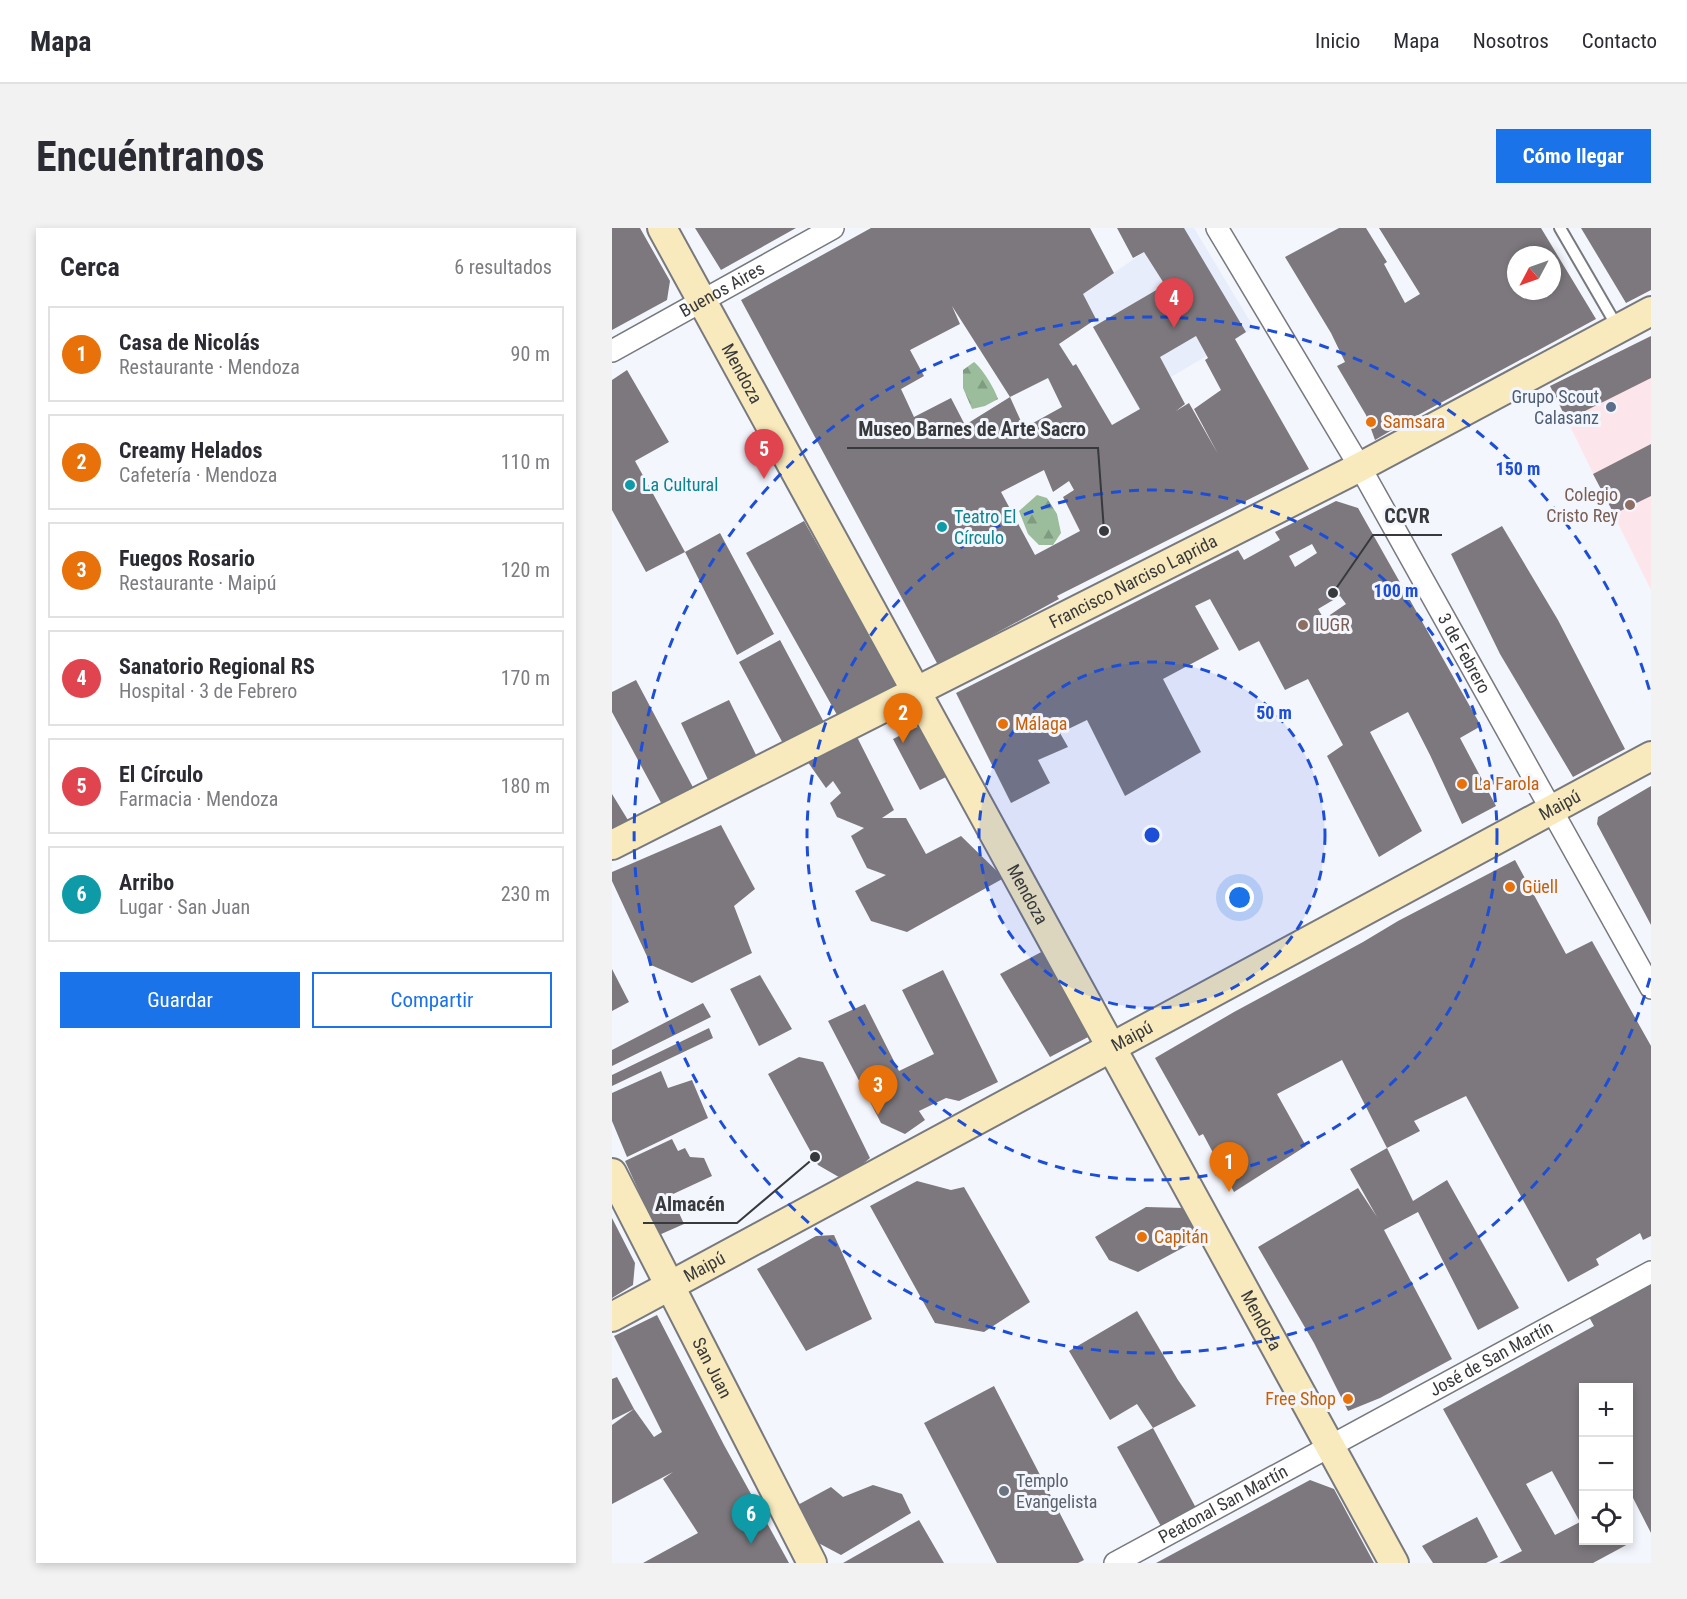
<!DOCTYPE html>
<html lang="es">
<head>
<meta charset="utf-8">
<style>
  body { margin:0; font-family:"Roboto Condensed",sans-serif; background:#f2f2f3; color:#2b2b33 }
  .controls { position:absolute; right:18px; bottom:18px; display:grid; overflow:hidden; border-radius:0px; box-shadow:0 3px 9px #0003 }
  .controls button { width:54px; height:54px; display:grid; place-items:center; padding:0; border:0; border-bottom:2px solid #e1e1e2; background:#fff; color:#2b2b33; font:30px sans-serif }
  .compass { position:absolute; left:895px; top:18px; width:54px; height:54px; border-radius:50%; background:#fff; box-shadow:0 3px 9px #0003; rotate:229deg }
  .you { position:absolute; left:628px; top:670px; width:21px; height:21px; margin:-15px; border:4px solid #fff; border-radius:50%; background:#1a73e8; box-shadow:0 0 0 9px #1a73e833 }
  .badge { display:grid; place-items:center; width:39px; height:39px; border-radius:50%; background:#1a73e8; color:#fff; font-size:20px; font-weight:700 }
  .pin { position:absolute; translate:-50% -50px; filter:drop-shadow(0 2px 3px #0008) }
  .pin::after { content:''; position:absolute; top:32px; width:21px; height:18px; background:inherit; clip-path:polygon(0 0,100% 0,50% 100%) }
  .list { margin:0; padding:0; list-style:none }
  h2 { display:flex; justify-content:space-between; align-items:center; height:78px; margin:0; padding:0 24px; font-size:26px }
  h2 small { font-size:20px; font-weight:400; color:#7c7c81 }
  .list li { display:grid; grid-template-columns:39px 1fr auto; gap:18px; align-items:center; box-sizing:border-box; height:96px; margin:0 12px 12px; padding:0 12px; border:2px solid #e1e1e2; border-radius:0px }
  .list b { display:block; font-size:22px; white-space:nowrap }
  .list p { margin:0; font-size:20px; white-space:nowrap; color:#7c7c81 }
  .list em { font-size:20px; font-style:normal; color:#7c7c81 }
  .actions { display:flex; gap:12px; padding:18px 24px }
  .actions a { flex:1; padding:14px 0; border:2px solid #1a73e8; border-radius:0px; text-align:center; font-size:21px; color:#1a73e8 }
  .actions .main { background:#1a73e8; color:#fff }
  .icon { flex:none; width:33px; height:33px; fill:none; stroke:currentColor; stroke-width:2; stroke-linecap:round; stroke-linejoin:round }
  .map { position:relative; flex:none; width:1039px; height:1335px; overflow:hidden; border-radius:0px }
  header { display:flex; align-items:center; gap:36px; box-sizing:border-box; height:84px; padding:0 30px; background:#fff; border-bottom:2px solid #e1e1e2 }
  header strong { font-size:28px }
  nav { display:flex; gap:33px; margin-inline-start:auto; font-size:21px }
  .intro { display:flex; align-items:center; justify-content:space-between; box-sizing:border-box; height:144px; padding:0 36px }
  h1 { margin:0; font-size:42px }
  .button { padding:15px 27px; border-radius:0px; background:#1a73e8; color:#fff; font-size:21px; font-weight:700 }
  main { display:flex; gap:36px; padding:0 36px }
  aside { flex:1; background:#fff; border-radius:0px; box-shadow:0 3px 9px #0003 }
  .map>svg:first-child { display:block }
  .education { fill:#fce6eb }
  .built { fill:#e7edfb }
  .forest { fill:url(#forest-firs) }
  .building { fill:#7c787d; fill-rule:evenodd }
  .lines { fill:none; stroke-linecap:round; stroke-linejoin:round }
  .lane-casing { stroke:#77797f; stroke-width:14 }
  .street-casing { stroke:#77797f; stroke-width:24 }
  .secondary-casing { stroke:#77797f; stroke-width:32 }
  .lane { stroke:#fff; stroke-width:10 }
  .street { stroke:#fff; stroke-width:21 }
  .secondary { stroke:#f8eabc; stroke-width:28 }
  .ring { fill:none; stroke:#1d4ed8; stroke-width:3; stroke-dasharray:10 8 }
  .service-dot { fill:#5c6f8a; stroke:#f4f6fd; stroke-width:2 }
  .food-dot { fill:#e8710a; stroke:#f4f6fd; stroke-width:2 }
  .culture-dot { fill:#0f9aa8; stroke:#f4f6fd; stroke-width:2 }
  .education-dot { fill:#8d6e63; stroke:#f4f6fd; stroke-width:2 }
  .worship-dot { fill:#6b7280; stroke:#f4f6fd; stroke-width:2 }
  .labels { text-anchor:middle; stroke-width:6; stroke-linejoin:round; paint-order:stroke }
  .street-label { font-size:18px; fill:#38393c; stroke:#f4f6fd }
  .service-label { font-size:18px; fill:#4e5e75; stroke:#f4f6fd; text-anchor:end }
  .food-label { font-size:18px; fill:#c56008; stroke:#f4f6fd; text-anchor:start }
  .culture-label { font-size:18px; fill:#0d838f; stroke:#f4f6fd; text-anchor:start }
  .education-label { font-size:18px; fill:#785e54; stroke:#f4f6fd; text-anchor:end }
  .worship-label { font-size:18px; fill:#5b616d; stroke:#f4f6fd; text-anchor:start }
  .centre { fill:#1d4ed8; stroke:#f4f6fd; stroke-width:3 }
  .ring-label { font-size:18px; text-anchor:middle; font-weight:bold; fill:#1d4ed8; stroke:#f4f6fd; stroke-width:6; stroke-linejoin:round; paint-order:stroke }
  .leader { fill:none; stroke:#38393c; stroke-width:2 }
  .callout-dot { fill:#38393c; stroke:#f4f6fd; stroke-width:2 }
  .callout-label { font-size:20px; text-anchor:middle; font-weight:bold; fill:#38393c; stroke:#f4f6fd; stroke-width:6; stroke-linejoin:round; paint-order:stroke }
</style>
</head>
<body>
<header>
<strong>Mapa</strong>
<nav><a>Inicio</a><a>Mapa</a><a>Nosotros</a><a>Contacto</a></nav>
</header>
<div class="intro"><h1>Encuéntranos</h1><a class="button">Cómo llegar</a></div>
<main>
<aside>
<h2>Cerca<small>6 resultados</small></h2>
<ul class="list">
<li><span class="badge" style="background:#e8710a">1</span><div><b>Casa de Nicolás</b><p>Restaurante · Mendoza</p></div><em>90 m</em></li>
<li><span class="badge" style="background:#e8710a">2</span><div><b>Creamy Helados</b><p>Cafetería · Mendoza</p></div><em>110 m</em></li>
<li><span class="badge" style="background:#e8710a">3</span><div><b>Fuegos Rosario</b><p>Restaurante · Maipú</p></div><em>120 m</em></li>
<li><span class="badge" style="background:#e0444e">4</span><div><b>Sanatorio Regional RS</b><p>Hospital · 3 de Febrero</p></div><em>170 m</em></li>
<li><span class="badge" style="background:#e0444e">5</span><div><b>El Círculo</b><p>Farmacia · Mendoza</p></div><em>180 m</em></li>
<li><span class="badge" style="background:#0f9aa8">6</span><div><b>Arribo</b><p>Lugar · San Juan</p></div><em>230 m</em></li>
</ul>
<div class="actions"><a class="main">Guardar</a><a>Compartir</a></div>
</aside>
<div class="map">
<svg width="1039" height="1335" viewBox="0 0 1039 1335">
  <defs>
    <pattern id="forest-firs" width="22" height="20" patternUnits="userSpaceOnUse" patternTransform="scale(1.5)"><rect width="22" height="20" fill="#9bbd9c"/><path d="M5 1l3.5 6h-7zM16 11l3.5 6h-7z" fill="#7f9b80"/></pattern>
  </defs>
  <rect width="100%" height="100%" fill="#f4f6fd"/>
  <path class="education" d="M1039 108V362L938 158Z"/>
  <path class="built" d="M571 0H582L642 100 559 149 573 176 538 200 481 99 484 91 471 66 532 24Z"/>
  <path class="forest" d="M362 134C370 140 383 161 386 171L373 178 360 181 351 160V142Z
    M425 267 435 270 445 286 449 305 441 317H427L416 306 407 283Z"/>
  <path class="building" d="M0 0H28L58 53 55 72 0 102Z
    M83 0H184L109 42Z
    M259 0H478L502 45 471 66 484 91 447 116 461 138 464 136 500 197 528 181 481 99 553 57 532 24 521 30 505 0H572L634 104 623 111 697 241 445 368 447 371 326 437 129 72ZM340 78 398 169 436 150 450 179 412 200 398 169 353 197 339 170 302 189 289 161 312 148 298 122 348 96ZM584 108 596 130 593 132 609 162 582 181 606 226 577 175 564 183 573 176 548 129ZM432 242 441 264 457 253 462 262 451 269 468 303 423 327 389 264Z
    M727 0H754L775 34 772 36 793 75 808 66 767 0H929L984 91 797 192 763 212 754 187 725 138 733 134 719 105 673 29ZM904 27H940V63H904Z
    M969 0H1039V62L1014 75Z
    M1039 108V150L955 192 938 158Z
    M15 142 57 214 23 233 73 324 34 344 0 282V152Z
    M1039 216V268L1002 286 981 246Z
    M724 273 746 280 869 498 848 510 884 578 850 596 818 527 796 484 758 504 810 603 767 629 715 528 731 517 696 451 673 462 647 413 627 423 598 371 583 378 607 421 551 451 589 524 513 568 475 492 448 505 456 519 426 532 438 555 399 575 344 465 626 322 632 332 668 312 663 304ZM700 316 705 325 683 339 677 328ZM728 368 734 376 712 391 706 381Z
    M192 293 287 461 229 494 134 325Z
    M890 298 946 392 1013 521 961 549 888 426 839 326Z
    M108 305 162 406 125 427 73 324Z
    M168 412 214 498 173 519 127 434Z
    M24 452 84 565 53 582 0 484V464Z
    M117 472 148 535 99 558 69 495Z
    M305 499 313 503 336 548 308 562 281 511Z
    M243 505 282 582 270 590H294L314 626 349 608 392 650 295 704 259 693 243 663 274 647 255 640 239 608 252 600 225 589 218 575 229 565 221 553 214 560 193 530Z
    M1039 558V697L985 596 986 589Z
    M0 566 19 597 0 608Z
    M109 597 143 661 122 678 140 725 80 755 39 737 0 653V644Z
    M903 632 954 726 980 713 1039 818V1008L1031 1012 1028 1005 984 1031 987 1037 956 1054 854 868 802 893 808 903 775 920 730 832 665 866 694 918 622 964 591 906 587 908 543 830 622 784 751 714 786 693Z
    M433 722 480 807 438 829 388 746Z
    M0 741 17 774 0 783Z
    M331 742 386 854 347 873 334 870 307 883 313 892 293 906 269 895 216 793 253 776 287 843 322 826 290 762Z
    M148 747 180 801 147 818 118 761Z
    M91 775 99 789 0 838V822Z
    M97 800 101 810 0 858V847Z
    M187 829 211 834 258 930 232 952 206 937 156 846Z
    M49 843 56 860 80 852 96 890 15 929 0 893V865Z
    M60 911 66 923 73 920 78 929 92 930 100 948 59 967 72 996 47 1007 13 933Z
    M775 920 801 973 835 952 907 1080 866 1102 806 984 772 1002 840 1131 768 1170 736 1183 702 1115 646 1019 746 960 765 989 738 941Z
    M305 953 339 962 352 959 418 1074 372 1104 323 1095 258 978Z
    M534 979 573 980 589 1010 526 1044 497 1032 483 1009Z
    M0 990 23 1035 21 1057 0 1070Z
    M222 1007 260 1091 194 1123 145 1041 204 1008Z
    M1039 1055V1305L1020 1268 1017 1270V1160H972V1312H1016L1018 1315 981 1335H887L910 1323 831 1181 982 1098 977 1089ZM940 1243 968 1294 943 1307 914 1256Z
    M525 1083 566 1152 584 1178 541 1200 525 1176 498 1192 457 1123Z
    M45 1087 112 1217 177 1335H31L86 1305 51 1251 61 1244 0 1276V1197L22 1181 42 1209 50 1204 2 1108Z
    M5 1149 22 1181 0 1192V1151Z
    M382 1158 472 1332 466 1335H385L312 1195Z
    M541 1200 584 1280 550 1300 505 1219Z
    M698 1252 722 1261 762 1335H544Z
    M261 1257 290 1266 299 1285 229 1327 197 1310 182 1279 219 1259 231 1269Z
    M865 1289 886 1329 874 1335H821L810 1318Z
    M307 1292 332 1335H231Z"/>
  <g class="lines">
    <g class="lane-casing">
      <path id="lane" d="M948 0 1006 100"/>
    </g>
    <g class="street-casing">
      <g id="street">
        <path id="s1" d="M605 0 748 239 1039 760"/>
        <path id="s2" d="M0 123 221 0"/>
        <path id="s3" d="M503 1335 1039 1044"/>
      </g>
    </g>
    <g class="secondary-casing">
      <g id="secondary">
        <path id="s4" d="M50 0 782 1335"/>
        <path id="s5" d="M0 617 748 239 1039 83"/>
        <path id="s6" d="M0 945 200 1335"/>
        <path id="s7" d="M0 1089 1039 528"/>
      </g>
    </g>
    <use href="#lane" class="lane"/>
    <use href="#street" class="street"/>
    <use href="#secondary" class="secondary"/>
  </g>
  <circle cx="540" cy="607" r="173" fill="#1d4ed8" fill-opacity=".12"/>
  <g class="ring">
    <circle cx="540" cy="607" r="173"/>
    <circle cx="540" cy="607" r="345"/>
    <path d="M1038 750A518 518 0 1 1 1038 464"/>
  </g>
  <circle class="service-dot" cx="999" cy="179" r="6"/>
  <g class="food-dot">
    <circle cx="759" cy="194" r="6"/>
    <circle cx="391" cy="496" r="6"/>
    <circle cx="850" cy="556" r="6"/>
    <circle cx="898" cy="659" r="6"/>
    <circle cx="530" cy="1009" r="6"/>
    <circle cx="736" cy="1171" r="6"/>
  </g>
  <g class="culture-dot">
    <circle cx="18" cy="257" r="6"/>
    <circle cx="330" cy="299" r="6"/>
  </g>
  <g class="education-dot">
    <circle cx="1018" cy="277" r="6"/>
    <circle cx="691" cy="397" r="6"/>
  </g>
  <circle class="worship-dot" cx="392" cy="1263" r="6"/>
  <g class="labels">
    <g class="street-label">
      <text dy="6" stroke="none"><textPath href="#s2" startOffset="126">Buenos Aires</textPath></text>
      <text dy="6" stroke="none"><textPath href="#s4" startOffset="166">Mendoza</textPath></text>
      <text dy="6" stroke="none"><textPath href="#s5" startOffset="584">Francisco Narciso Laprida</textPath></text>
      <text dy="6" stroke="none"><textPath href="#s1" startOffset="492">3 de Febrero</textPath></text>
      <text dy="6" stroke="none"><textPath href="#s7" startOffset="1077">Maipú</textPath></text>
      <text dy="6" stroke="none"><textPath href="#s4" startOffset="760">Mendoza</textPath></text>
      <text dy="6" stroke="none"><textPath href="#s7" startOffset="591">Maipú</textPath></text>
      <text dy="6" stroke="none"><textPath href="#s7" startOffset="105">Maipú</textPath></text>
      <text dy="6" stroke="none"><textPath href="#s4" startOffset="1246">Mendoza</textPath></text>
      <text dy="6" stroke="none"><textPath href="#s3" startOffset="428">José de San Martín</textPath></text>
      <text dy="6" stroke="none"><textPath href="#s6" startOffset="219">San Juan</textPath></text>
      <text dy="6" stroke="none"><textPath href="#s3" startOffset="123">Peatonal San Martín</textPath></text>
    </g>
    <g class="service-label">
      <text x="987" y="175">Grupo Scout<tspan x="987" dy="21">Calasanz</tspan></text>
    </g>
    <g class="food-label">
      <text x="771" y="200">Samsara</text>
      <text x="403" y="502">Málaga</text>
      <text x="862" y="562">La Farola</text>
      <text x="910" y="665">Güell</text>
      <text x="542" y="1015">Capitán</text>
      <text x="724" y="1177" text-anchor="end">Free Shop</text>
    </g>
    <g class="culture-label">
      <text x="30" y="263">La Cultural</text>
      <text x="342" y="295">Teatro El<tspan x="342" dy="21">Círculo</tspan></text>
    </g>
    <g class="education-label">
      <text x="1006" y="273">Colegio<tspan x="1006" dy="21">Cristo Rey</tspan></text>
      <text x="703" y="403" text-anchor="start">IUGR</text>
    </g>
    <g class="worship-label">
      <text x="404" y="1259">Templo<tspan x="404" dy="21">Evangelista</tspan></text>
    </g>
  </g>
  <circle cx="540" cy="607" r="9" class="centre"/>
  <g class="ring-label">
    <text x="906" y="247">150 m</text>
    <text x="784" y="369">100 m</text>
    <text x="662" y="491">50 m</text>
  </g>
  <path class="leader" d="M492 303L486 220H235M721 365L761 307H830M203 929L125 995H31"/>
  <g class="callout-dot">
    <circle cx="492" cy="303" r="6"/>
    <circle cx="721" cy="365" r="6"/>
    <circle cx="203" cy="929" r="6"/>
  </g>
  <g class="callout-label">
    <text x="360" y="208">Museo Barnes de Arte Sacro</text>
    <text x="795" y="295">CCVR</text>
    <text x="78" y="983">Almacén</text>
  </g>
</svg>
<div class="controls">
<button>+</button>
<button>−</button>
<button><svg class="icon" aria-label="locate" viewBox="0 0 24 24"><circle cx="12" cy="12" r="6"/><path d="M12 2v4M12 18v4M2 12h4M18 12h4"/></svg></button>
</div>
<svg class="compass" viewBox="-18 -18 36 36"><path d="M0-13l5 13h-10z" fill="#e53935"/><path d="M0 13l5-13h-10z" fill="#7c7c81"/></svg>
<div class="you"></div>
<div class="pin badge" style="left:617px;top:964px;background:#e8710a">1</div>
<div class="pin badge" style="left:291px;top:515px;background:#e8710a">2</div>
<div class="pin badge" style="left:266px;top:887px;background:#e8710a">3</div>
<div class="pin badge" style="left:562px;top:100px;background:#e0444e">4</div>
<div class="pin badge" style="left:152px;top:251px;background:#e0444e">5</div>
<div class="pin badge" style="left:139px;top:1316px;background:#0f9aa8">6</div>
</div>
</main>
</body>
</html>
